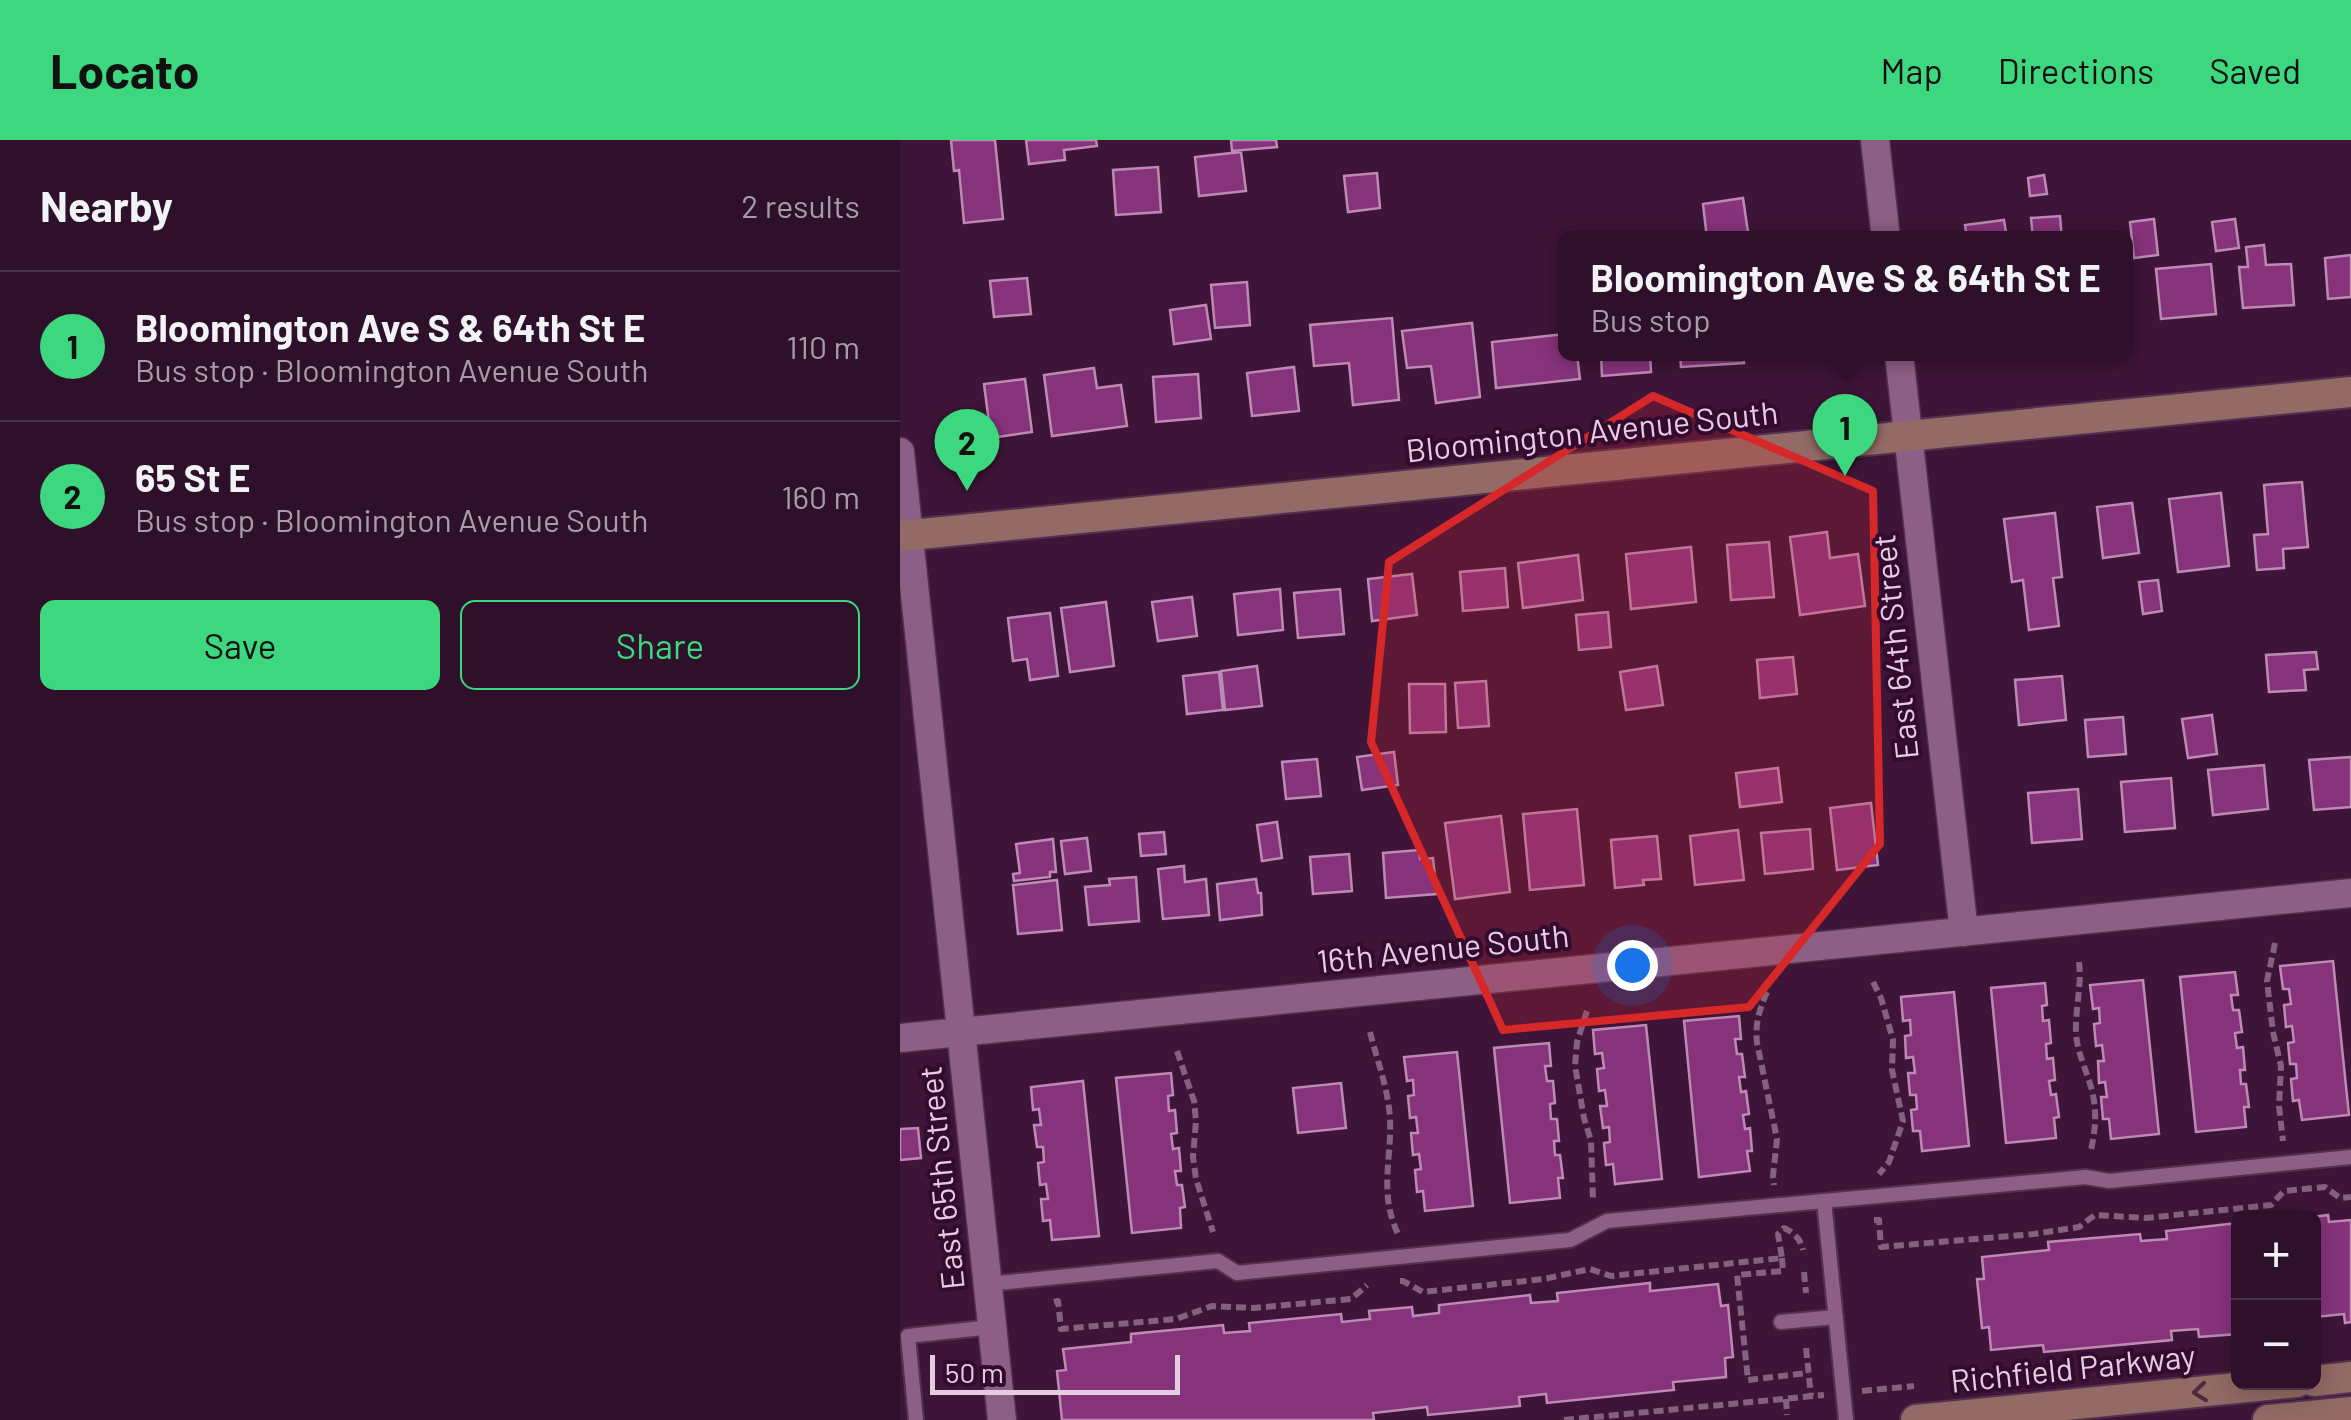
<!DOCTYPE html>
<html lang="en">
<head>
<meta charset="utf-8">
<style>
  body { margin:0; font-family:Barlow,sans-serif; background:#361932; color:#f1f3f6 }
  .controls { position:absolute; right:30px; bottom:30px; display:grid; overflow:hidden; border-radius:15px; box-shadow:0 5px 25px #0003 }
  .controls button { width:90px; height:90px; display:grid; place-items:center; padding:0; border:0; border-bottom:2px solid #493047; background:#2e102a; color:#f1f3f6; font:50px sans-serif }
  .scale { position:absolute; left:30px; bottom:25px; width:250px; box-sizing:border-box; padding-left:10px; border:5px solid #e6cce1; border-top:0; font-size:28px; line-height:35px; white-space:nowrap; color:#e6cce1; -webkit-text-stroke:8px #330b2e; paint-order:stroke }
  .you { position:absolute; left:732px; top:825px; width:35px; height:35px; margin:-25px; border:8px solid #fff; border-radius:50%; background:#1a73e8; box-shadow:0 0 0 15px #1a73e833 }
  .badge { display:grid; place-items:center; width:65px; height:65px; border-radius:50%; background:#3cd77e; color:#111; font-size:32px; font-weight:700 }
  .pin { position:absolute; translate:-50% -82px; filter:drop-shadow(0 2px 5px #0008) }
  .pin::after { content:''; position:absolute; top:52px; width:35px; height:30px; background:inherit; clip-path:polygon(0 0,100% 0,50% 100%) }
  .popup { position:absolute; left:658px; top:91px; width:575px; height:130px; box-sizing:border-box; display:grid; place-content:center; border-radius:15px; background:#2e102a; filter:drop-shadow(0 2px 8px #0005); font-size:32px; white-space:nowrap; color:#a79da8 }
  .popup b { font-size:38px; color:#f1f3f6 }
  .popup::after { content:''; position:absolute; left:50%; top:100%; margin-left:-20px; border:20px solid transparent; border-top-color:#2e102a }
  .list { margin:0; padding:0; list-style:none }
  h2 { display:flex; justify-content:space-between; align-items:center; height:130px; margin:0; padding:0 40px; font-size:42px }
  h2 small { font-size:32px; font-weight:400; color:#a79da8 }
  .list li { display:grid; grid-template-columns:65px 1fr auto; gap:30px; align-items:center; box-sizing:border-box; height:150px; padding:0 40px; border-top:2px solid #493047 }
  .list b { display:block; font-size:38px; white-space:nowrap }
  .list p { margin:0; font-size:32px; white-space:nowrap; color:#a79da8 }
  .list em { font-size:32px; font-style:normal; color:#a79da8 }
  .actions { display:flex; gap:20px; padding:30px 40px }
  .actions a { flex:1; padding:22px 0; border:2px solid #3cd77e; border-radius:15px; text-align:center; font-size:35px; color:#3cd77e }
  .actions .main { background:#3cd77e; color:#111 }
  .map { position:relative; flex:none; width:1451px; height:1280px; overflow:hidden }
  header { display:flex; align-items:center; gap:60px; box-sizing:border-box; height:140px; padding:0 50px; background:#3cd77e; color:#111 }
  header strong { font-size:48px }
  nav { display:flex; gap:55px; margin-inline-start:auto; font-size:35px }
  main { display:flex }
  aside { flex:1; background:#2e102a }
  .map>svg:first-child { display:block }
  .building { fill:#87337c; stroke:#bc8ab3; stroke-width:2.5 }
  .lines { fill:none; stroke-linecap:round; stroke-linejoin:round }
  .lane-casing { stroke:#52314e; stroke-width:18 }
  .street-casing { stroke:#52314e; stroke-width:31 }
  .secondary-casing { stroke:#52314e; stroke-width:34 }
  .path { stroke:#84617e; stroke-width:6; stroke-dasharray:10 5; stroke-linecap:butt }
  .lane { stroke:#8e5f86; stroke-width:14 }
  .street { stroke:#8e5f86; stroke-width:28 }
  .secondary { stroke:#936a65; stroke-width:30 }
  .oneway { stroke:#50283e }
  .marked { fill:#d62828; fill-opacity:0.2; stroke:#d62828; stroke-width:8; stroke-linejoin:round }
  .labels { text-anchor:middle; stroke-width:8; stroke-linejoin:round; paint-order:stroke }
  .street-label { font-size:32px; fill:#e6cce1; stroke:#330b2e }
</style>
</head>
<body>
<header>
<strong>Locato</strong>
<nav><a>Map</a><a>Directions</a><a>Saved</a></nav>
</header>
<main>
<aside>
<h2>Nearby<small>2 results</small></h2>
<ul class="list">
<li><span class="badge">1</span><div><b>Bloomington Ave S &amp; 64th St E</b><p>Bus stop · Bloomington Avenue South</p></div><em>110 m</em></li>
<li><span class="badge">2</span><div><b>65 St E</b><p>Bus stop · Bloomington Avenue South</p></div><em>160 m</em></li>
</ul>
<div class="actions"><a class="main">Save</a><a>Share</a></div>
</aside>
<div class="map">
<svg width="1451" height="1280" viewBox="0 0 1451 1280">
  <rect width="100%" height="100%" fill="#3e1538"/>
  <path class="building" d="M51 0H95L103 79 64 83 59 30 54 31Z
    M126 0H196L197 6 164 10 165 20 129 24Z
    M331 0H376L377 7 332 11Z
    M341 12 346 51 299 56 295 17Z
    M258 27 261 72 216 75 213 30Z
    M477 33 480 68 448 72 444 36Z
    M1144 35 1147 54 1130 56 1128 38Z
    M843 58 849 99H807L803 64Z
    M1160 76 1162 99H1133L1131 78Z
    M1254 79 1258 115 1234 118 1230 82Z
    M1335 79 1339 108 1316 111 1312 82Z
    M1104 80 1107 99H1067L1065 85Z
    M1364 105 1366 125 1391 124 1394 165 1343 168 1339 127H1348L1346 107Z
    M1451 115V157L1428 159 1425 118Z
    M1311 124 1316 174 1261 179 1256 129Z
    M127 138 131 174 94 177 90 141Z
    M347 142 350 185 315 188 311 145Z
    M306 165 311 199 274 204 270 170Z
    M492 178 499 260 453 265 449 223 414 226 410 185Z
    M572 183 580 257 536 263 531 226 507 228 502 191Z
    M665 194V214H677L680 239 596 248 592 202Z
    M701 214H750L751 232 702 236Z
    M780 214H843L844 223 781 227Z
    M394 227 399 271 352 276 347 233Z
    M194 228 197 248 221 245 227 286 152 296 144 235Z
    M298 234 301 278 256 282 253 237Z
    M125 239 132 292 91 298 84 244Z
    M1402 342 1408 407 1383 409 1384 428 1357 430 1354 395 1368 394 1364 345Z
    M1321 353 1329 426 1278 432 1269 359Z
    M1232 363 1239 413 1203 418 1197 367Z
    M1155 373 1162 437 1153 438 1159 486 1129 490 1123 440 1112 442 1104 379Z
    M927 392 930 418 958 414 965 466 900 475 890 397Z
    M869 402 874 457 831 460 827 405Z
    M791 407 796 462 731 469 726 414Z
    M678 415 683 460 623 468 618 423Z
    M605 428 608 467 563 471 560 432Z
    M512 434 517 475 472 481 468 439Z
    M1258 440 1262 471 1243 474 1239 442Z
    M380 449 383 490 338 495 334 454Z
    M440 449 444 494 398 498 394 453Z
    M292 457 297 496 258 501 252 462Z
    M206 462 214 526 170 532 161 468Z
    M708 472 711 507 679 510 676 475Z
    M150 473 158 536 130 540 127 519 113 521 108 478Z
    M1416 512 1418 529 1404 530 1406 550 1369 552 1366 515Z
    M893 517 897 554 860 558 857 520Z
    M357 526 362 566 325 570 321 531Z
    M757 526 763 565 726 570 720 532Z
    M319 532 323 570 287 574 283 536Z
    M1162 536 1166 580 1119 585 1115 540Z
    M586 541 589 586 558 588 555 543Z
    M509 544H545L546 592 510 593Z
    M1312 575 1317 614 1288 618 1282 579Z
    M1223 577 1226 614 1188 617 1185 580Z
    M494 612 498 645 462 650 457 617Z
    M1451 617V667L1414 670 1409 620Z
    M417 619 421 656 386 659 382 622Z
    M1364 625 1368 669 1313 675 1308 630Z
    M878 628 882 662 840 667 836 633Z
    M1271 638 1275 688 1225 692 1221 642Z
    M1178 649 1182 699 1132 703 1128 653Z
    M971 663 978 725 937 730 930 668Z
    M677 669 684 745 630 750 623 674Z
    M601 676 610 752 555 759 545 683Z
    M377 682 382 718 362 721 357 685Z
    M910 689 913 729 865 734 861 693Z
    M838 690 844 740 795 745 790 696Z
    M264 692 266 714 241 716 239 694Z
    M757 696 761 739 743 740 744 745 715 748 711 700Z
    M187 698 191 731 165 734 161 701Z
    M153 699 156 732H150V737L114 741 113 734 120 733 116 704Z
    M519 710 520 719 533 718 537 754 486 758 483 713Z
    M449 714 452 751 413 754 410 717Z
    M284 726 285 742 306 739 309 775 263 779 258 729Z
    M236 737 239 781 189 785 185 747 210 745 209 739Z
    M356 739 358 753H361L362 775 320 780 317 744Z
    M157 740 162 790 118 794 113 745Z
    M1433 821 1449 975 1402 980 1399 960 1393 961 1391 939 1397 938 1396 924H1390L1388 903 1394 902 1392 886 1386 887 1384 865 1391 864 1389 849H1383L1380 826Z
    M1335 832 1338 855H1331L1333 870H1339L1342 892 1335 893 1337 908 1343 907 1345 930H1340L1341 944H1346L1349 967H1344L1346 987 1296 992 1280 837Z
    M1243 840 1259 994 1211 999 1209 979H1203L1201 957H1207L1205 942 1199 943 1198 921H1204L1202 905 1196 906 1194 884 1200 883 1199 868 1193 869 1190 845Z
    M1145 843 1147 865 1142 866 1143 881 1149 880 1151 903 1146 904 1147 919 1153 918 1155 940 1149 941 1151 955 1156 954 1159 977 1154 978 1156 998 1106 1003 1091 848Z
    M1054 852 1069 1006 1022 1011 1020 991H1013L1011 970 1017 969 1016 955H1010L1008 933H1015L1013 917 1006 918 1005 896 1011 895 1010 880 1003 881 1001 857Z
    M839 876 841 899H835L837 914H842L845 937H839L841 952 846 951 849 974 843 975 845 989 850 988 852 1011H847L850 1031 799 1037 784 881Z
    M746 885 762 1039 715 1044 713 1024 706 1025 704 1003 710 1002 709 987 703 988 700 966H707L705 950 699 951 697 929 704 928 702 913 695 914 693 890Z
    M649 903 651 926H645L647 941H653L655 963 650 964 651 979H657L659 1001H654L655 1015H660L663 1038H658L660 1058 610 1063 594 908Z
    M557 912 573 1066 525 1071 523 1051 517 1052 515 1030 521 1029 519 1014 513 1015 511 993H518L516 977 510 978 508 956 514 955 513 940 507 941 504 917Z
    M271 933 273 955 268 956 269 971 275 970 277 993 271 994 273 1009 279 1008 281 1031H275L277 1045H282L285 1067 280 1068 281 1088 232 1093 216 938Z
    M183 941 199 1096 152 1100 150 1080 143 1081 141 1059H148L146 1044 140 1045 138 1023 144 1022 143 1007H137L134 985H141L139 969 133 970 131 947Z
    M441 943 446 988 398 993 393 948Z
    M18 988 21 1018 0 1020V989Z
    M1428 1075 1429 1082 1451 1080V1182L1445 1183 1444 1174 1414 1177V1078H1406Z
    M1338 1083V1194L1299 1197 1298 1189 1271 1191 1272 1200 1144 1212 1143 1205 1091 1210 1089 1187 1082 1188 1077 1139H1084L1082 1117 1149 1110 1148 1102 1240 1094 1241 1101 1267 1099 1266 1091Z
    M750 1143V1151L818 1144 821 1166 828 1165 833 1217 825 1218 826 1237 773 1242 774 1250 647 1263 646 1254 619 1257 620 1266 528 1275 527 1267 473 1273 474 1280H162L157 1231 166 1230 163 1209 231 1202V1194L323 1185 324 1193 350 1191 349 1183 441 1174 442 1182 470 1179 469 1171 512 1167 513 1176 539 1173V1165L630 1155 631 1163 658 1161 657 1153Z"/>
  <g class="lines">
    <g class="lane-casing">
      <path id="lane" d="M924 1061 1186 1037 1209 1041 1451 1017
        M88 1144 318 1121 337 1133 670 1100 707 1081 924 1061 946 1280
        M881 1182 936 1177
        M16 1280 8 1196 92 1187"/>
    </g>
    <g class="street-casing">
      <path id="street" d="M975 0 986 99
        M999 214 1064 792
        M0 312 102 1280
        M0 898 1451 753"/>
    </g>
    <g class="secondary-casing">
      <path id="secondary" d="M0 396 1451 252
        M1414 1241 1451 1237
        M1016 1280 1397 1242
        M1368 1280 1451 1272"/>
    </g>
    <path class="path" d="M1375 803 1367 841 1373 892 1381 926 1379 966 1383 1001
      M1179 822C1182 846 1175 869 1176 893 1177 912 1186 929 1191 947 1197 968 1196 988 1191 1010
      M973 842 981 858 993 900 992 930 1003 981 989 1022 979 1034
      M867 852C859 870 855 884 857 903L877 999 873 1036 874 1045
      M687 871 677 902 675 926 684 978 691 1001 693 1059
      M470 892C477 920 488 948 490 978 492 1020 478 1054 499 1096
      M277 911 294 961 296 981 293 1017 296 1039 313 1092
      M974 1080H979L981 1107 1134 1094 1179 1087 1195 1075 1246 1078 1371 1065 1384 1051 1425 1047 1440 1058 1451 1057
      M882 1118 883 1131 837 1135 848 1240 908 1233
      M904 1132 906 1153
      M500 1141H503L523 1152 644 1139 690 1129 711 1136 882 1118 878 1094 884 1088C894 1092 901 1100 903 1110
      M154 1162 158 1161 161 1189 276 1179 312 1166 354 1168 451 1159 467 1145
      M906 1208 911 1256
      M962 1251 1014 1246
      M886 1259 887 1275
      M664 1280 924 1255"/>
    <use href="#lane" class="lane"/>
    <use href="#street" class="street"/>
    <use href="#secondary" class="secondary"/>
  </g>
  <defs><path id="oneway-chevron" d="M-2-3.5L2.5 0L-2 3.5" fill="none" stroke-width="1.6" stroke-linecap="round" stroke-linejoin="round" transform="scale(2.5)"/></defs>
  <use class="oneway" href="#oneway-chevron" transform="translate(1300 1252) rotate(174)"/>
  <path class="marked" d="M753 256 973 351 980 704 849 867 603 890 471 602 489 422Z"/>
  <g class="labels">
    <g class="street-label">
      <text transform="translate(692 292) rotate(-6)" y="11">Bloomington Avenue South</text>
      <text transform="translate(996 507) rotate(-96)" y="11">East 64th Street</text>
      <text transform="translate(543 809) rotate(-6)" y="11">16th Avenue South</text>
      <text transform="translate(42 1038) rotate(-96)" y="11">East 65th Street</text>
      <text transform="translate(1173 1229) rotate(-6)" y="11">Richfield Parkway</text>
    </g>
  </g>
</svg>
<div class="controls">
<button>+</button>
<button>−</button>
</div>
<div class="scale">50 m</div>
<div class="you"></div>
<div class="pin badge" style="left:945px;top:336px">1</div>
<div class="popup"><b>Bloomington Ave S &amp; 64th St E</b>Bus stop</div>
<div class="pin badge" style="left:67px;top:351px">2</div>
</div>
</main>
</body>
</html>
